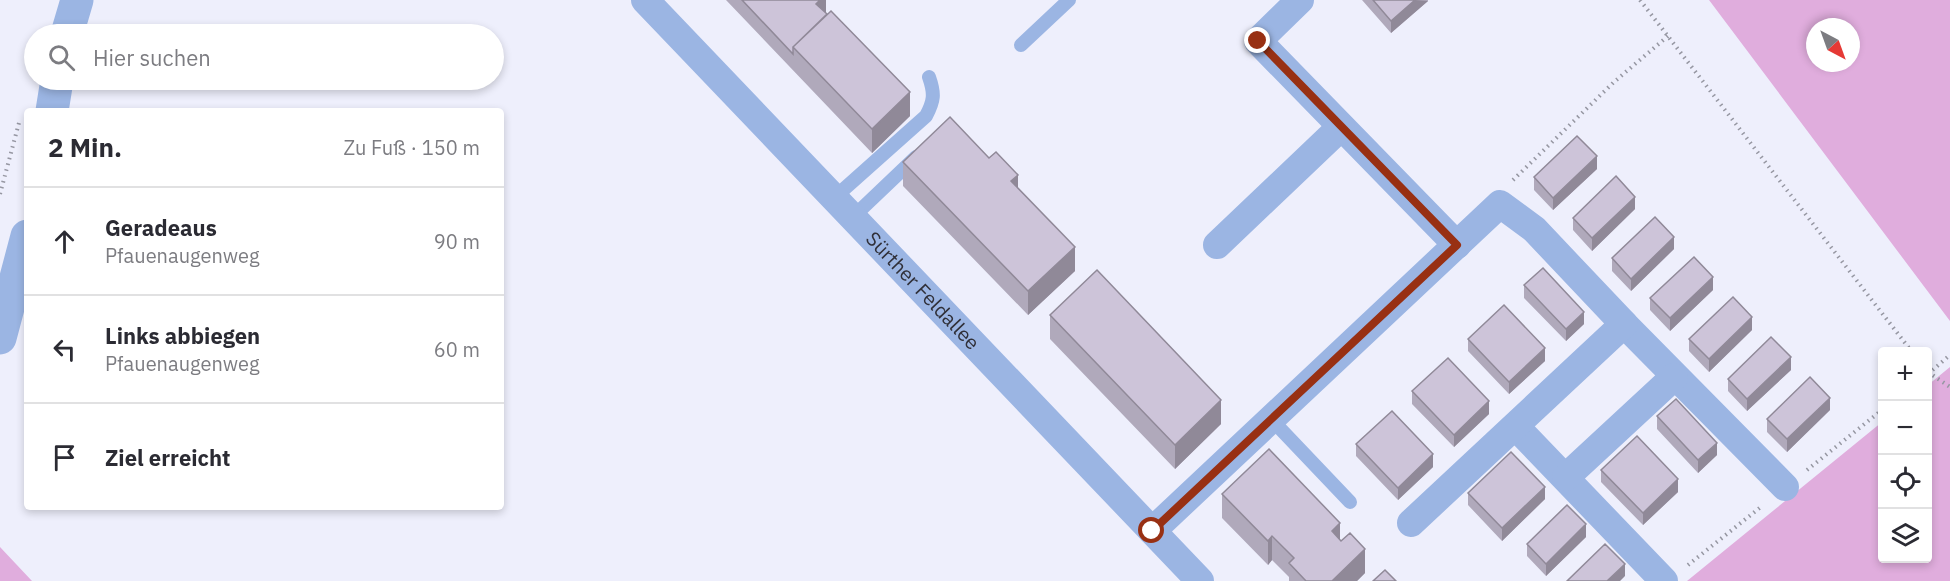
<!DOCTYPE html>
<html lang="de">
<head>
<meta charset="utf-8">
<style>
  body { margin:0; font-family:"IBM Plex Sans",sans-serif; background:#f2f2f3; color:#2b2b33 }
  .controls { position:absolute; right:18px; bottom:18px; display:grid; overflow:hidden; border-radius:6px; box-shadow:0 3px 9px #0003 }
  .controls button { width:54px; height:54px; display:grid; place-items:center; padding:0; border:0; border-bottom:2px solid #e1e1e2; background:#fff; color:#2b2b33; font:30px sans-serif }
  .compass { position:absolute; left:1806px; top:18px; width:54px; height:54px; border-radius:50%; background:#fff; box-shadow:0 3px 9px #0003; rotate:139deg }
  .stop { position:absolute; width:18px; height:18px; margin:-14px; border:4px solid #983013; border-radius:50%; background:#fff }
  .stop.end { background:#983013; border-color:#fff; box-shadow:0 2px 6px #0008 }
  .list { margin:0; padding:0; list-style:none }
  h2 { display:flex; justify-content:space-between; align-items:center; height:78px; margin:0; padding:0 24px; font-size:26px }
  h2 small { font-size:20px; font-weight:400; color:#7c7c81 }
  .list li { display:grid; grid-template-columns:39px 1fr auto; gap:18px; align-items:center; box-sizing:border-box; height:108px; padding:0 24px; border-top:2px solid #e1e1e2 }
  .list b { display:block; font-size:22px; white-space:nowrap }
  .list p { margin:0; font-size:20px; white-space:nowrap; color:#7c7c81 }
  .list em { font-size:20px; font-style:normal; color:#7c7c81 }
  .icon { flex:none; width:33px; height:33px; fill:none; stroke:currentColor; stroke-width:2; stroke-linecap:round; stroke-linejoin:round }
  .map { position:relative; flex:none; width:1950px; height:581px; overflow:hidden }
  .search { position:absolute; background:#fff; box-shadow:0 3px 9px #0003; left:24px; top:24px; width:480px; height:66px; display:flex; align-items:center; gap:15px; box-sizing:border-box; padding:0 21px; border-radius:33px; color:#7c7c81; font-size:22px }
  .panel { position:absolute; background:#fff; box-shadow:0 3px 9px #0003; left:24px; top:108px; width:480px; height:402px; border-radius:6px }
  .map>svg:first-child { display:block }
  .green { fill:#e0addd; fill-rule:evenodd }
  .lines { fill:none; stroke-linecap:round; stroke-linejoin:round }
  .path { stroke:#9697a2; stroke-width:4; stroke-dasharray:1.5 4.5; stroke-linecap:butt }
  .service { stroke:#9bb5e3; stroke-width:14 }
  .minor { stroke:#9bb5e3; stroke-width:28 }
  .tertiary { stroke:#9bb5e3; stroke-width:33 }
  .wall { fill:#b0a9bb }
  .shaded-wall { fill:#908998 }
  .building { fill:#cdc4d9; stroke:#908998; stroke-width:1.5 }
  .route { stroke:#983013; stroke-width:8 }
  .labels { text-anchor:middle; stroke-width:6; stroke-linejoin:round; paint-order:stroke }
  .street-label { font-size:20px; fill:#303039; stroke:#fdfdfd }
</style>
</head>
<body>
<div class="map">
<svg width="1950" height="581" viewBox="0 0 1950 581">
  <rect width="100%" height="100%" fill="#eeeffc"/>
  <path class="green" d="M1709 0H1950V321ZM1815 27H1851V63H1815Z
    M1950 367V581H1687L1882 422V558H1928V385Z
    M0 547 32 581H0Z"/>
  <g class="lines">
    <path class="path" d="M1640 0 1912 352
      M1513 180 1614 82 1668 36
      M0 194 20 119
      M1928 372 1950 387
      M1928 374 1950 355
      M1807 470 1882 410
      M1688 565 1762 506"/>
    <path class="service" d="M1021 45 1069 0
      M834 198 926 116C934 101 935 94 929 77
      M853 217 916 157
      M1271 419 1350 502"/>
    <g class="minor">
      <path id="s1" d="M645 0 1200 581"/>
      <path d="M1300 0 1258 41 1457 245"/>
      <path d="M1217 245 1341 127"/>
      <path d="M1624 324 1785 487"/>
      <path d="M1516 427 1664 581"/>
      <path d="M1566 477 1674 377"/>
      <path d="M1152 531 1500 204 1534 229 1624 324 1411 523"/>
    </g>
    <path class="tertiary" d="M67 34 77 0
      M52 111 57 80
      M0 338 27 236"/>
  </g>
  <path class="wall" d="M726 0H826L825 12 910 116 872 153Z
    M1362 0H1428V1L1391 33Z
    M903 162 1018 188 1075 271 1028 315 903 186Z
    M1597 169 1553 210 1534 190V177Z
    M1635 209 1592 251 1573 230V218Z
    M1674 249 1631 291 1612 271V258Z
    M1524 285 1584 324 1566 341 1524 298Z
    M1713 290 1670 331 1650 310V298Z
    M1050 315 1221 424 1175 469 1050 339Z
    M1752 330 1709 372 1689 351V339Z
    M1468 339 1545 361 1509 394 1468 351Z
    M1791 370 1747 411 1728 391V379Z
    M1412 391 1489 414 1454 447 1412 404Z
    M1830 410 1787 452 1767 432V419Z
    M1657 416 1717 455 1698 473 1657 429Z
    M1356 444 1433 467 1398 500 1356 456Z
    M1601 470 1678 492 1643 525 1601 482Z
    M1468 493 1545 499 1502 541 1468 505Z
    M1222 494 1340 540 1365 573 1357 581H1289V577L1272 560 1268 565 1222 518Z
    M1586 537 1546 576 1527 556V544Z"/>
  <path class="shaded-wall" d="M820 0H826V12L816 21V4Z
    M1415 0 1428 1 1391 33V21Z
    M910 92V116L872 153V129Z
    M1597 156V169L1553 210V198Z
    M1018 175V199L1011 181Z
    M1635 197V209L1592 251V238Z
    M1674 237V249L1631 291V279Z
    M1075 247V271L1028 315V291Z
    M1713 277V290L1670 331V318Z
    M1584 312V324L1566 341V329Z
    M1752 317V330L1709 372V359Z
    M1545 348V361L1509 394V382Z
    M1791 357V370L1747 411V399Z
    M1830 398V410L1787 452V439Z
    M1221 400V424L1175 469V445Z
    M1489 401V414L1454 447V435Z
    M1717 443V455L1698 473V460Z
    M1433 454V467L1398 500V488Z
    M1678 479V492L1643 525V513Z
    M1545 487V499L1502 541V528Z
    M1340 523V547L1332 531Z
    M1586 524V537L1546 576V564Z
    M1272 536V560L1268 565V541Z
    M1365 549V573L1357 581H1332Z
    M1625 564V576L1620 581H1607Z"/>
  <path class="building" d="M742 0H820L816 4 827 14 793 47V54Z
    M1373 0H1415L1391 21Z
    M831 11 910 92 872 129 793 47Z
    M950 117 989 158 996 152 1018 175 1011 181 1075 247 1028 291 903 162Z
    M1577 136 1597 156 1553 198 1534 177Z
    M1616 176 1635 197 1592 238 1573 218Z
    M1655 217 1674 237 1631 279 1612 258Z
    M1694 257 1713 277 1670 318 1650 298Z
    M1543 268 1584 312 1566 329 1524 285Z
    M1097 270 1221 400 1175 445 1050 315Z
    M1733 297 1752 317 1709 359 1689 339Z
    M1504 305 1545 348 1509 382 1468 339Z
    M1771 337 1791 357 1747 399 1728 379Z
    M1448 358 1489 401 1454 435 1412 391Z
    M1810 377 1830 398 1787 439 1767 419Z
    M1676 399 1717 443 1698 460 1657 416Z
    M1392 411 1433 454 1398 488 1356 444Z
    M1637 436 1678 479 1643 513 1601 470Z
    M1269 449 1340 523 1332 531 1341 541 1350 533 1365 549 1332 581H1306L1289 563 1294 558 1272 536 1268 541 1222 494Z
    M1511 452 1545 487 1502 528 1468 493Z
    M1567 505 1586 524 1546 564 1527 544Z
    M1605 544 1625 564 1607 581H1567Z
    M1385 570 1396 581H1373Z"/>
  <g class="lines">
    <path class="route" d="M1152 531 1457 245 1258 41"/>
  </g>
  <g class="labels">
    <g class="street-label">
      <text dy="7" stroke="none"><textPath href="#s1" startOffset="402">Sürther Feldallee</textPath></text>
    </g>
  </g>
</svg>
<div class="controls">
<button>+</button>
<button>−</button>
<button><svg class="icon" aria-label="locate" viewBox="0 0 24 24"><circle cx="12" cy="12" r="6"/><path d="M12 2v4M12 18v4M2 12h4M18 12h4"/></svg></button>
<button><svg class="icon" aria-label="layers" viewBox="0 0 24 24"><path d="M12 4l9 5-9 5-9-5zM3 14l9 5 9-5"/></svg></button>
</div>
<svg class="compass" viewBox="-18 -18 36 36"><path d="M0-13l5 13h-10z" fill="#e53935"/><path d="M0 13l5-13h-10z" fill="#7c7c81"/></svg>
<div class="stop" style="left:1152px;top:531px"></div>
<div class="stop end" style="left:1258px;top:41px"></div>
<div class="search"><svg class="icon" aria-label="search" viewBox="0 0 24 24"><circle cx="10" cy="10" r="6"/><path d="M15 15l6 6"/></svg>Hier suchen</div>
<section class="panel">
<h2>2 Min.<small>Zu Fuß · 150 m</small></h2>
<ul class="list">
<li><svg class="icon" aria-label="ahead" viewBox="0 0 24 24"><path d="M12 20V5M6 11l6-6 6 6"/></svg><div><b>Geradeaus</b><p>Pfauenaugenweg</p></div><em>90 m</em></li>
<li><svg class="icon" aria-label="left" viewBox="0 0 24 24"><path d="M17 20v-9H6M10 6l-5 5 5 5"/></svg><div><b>Links abbiegen</b><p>Pfauenaugenweg</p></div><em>60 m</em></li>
<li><svg class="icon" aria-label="arrive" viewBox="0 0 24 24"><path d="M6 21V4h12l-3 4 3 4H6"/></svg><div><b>Ziel erreicht</b></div></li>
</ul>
</section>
</div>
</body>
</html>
